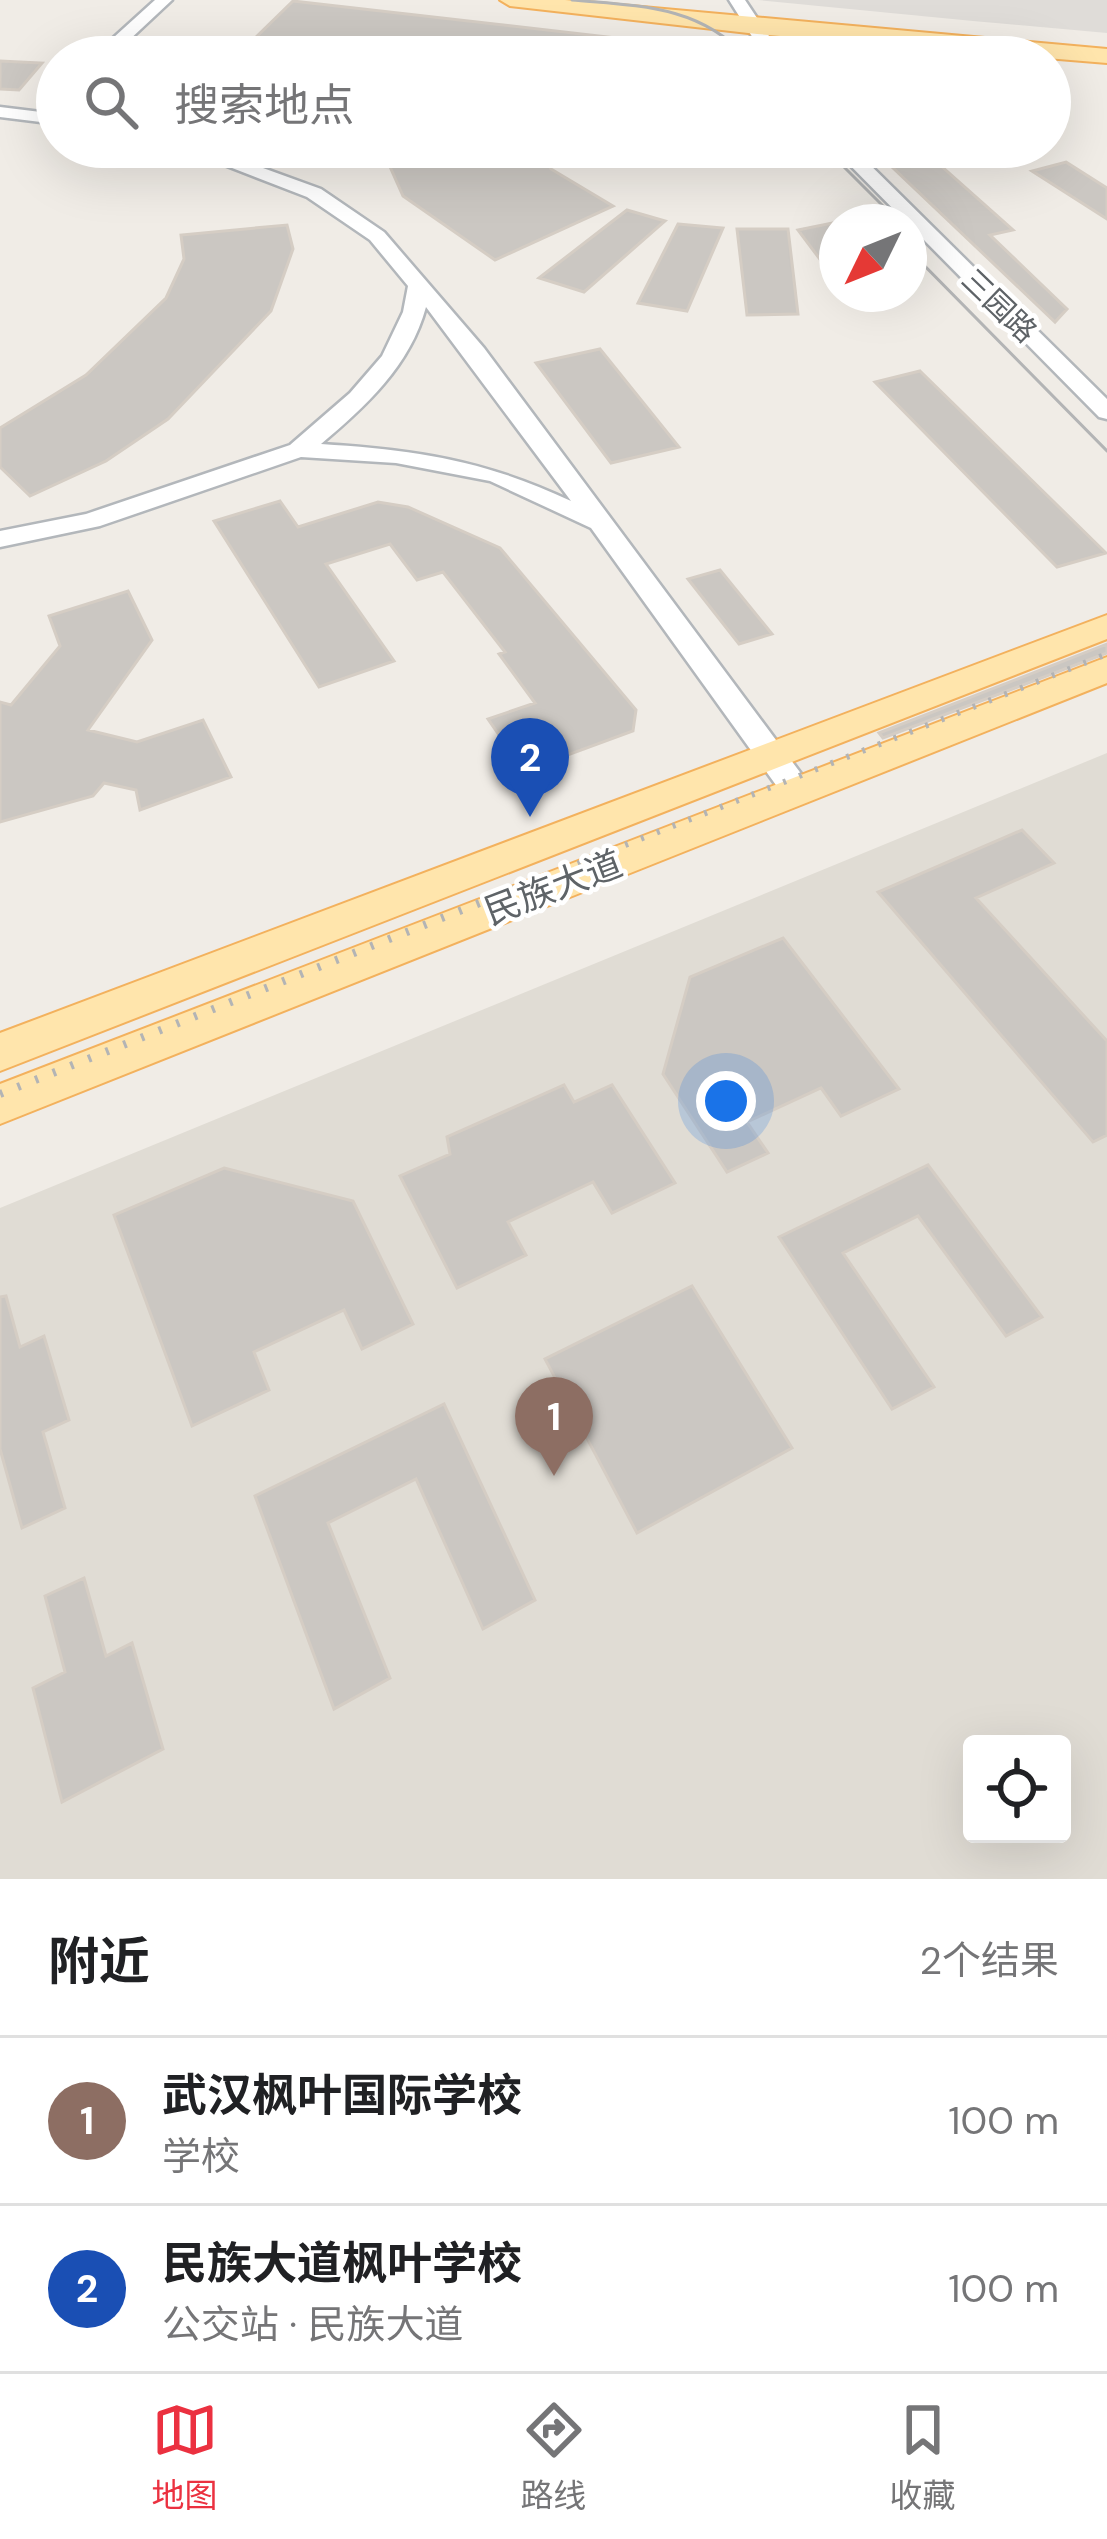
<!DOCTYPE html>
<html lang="zh">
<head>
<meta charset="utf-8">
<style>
  body { margin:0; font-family:"DM Sans","Noto Sans SC",sans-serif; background:#f2f2f2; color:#202124 }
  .controls { position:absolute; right:36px; bottom:36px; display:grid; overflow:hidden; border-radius:12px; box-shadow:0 12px 48px #0002 }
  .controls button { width:108px; height:108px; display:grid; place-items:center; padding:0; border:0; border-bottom:3px solid #e0e0e0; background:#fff; color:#202124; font:60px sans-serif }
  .compass { position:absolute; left:819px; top:204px; width:108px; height:108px; border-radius:50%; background:#fff; box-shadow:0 12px 48px #0002; rotate:227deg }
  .you { position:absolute; left:726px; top:1101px; width:42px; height:42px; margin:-30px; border:9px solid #fff; border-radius:50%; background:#1a73e8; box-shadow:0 0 0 18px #1a73e833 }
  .badge { display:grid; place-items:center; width:78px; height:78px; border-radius:50%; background:#eb3140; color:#fff; font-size:39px; font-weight:700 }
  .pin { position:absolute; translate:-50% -99px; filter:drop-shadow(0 3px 6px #0008) }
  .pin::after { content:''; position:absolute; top:63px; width:42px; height:36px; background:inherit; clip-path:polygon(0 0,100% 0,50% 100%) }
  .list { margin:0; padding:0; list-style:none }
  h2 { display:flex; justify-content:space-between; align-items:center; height:156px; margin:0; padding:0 48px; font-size:51px }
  h2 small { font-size:39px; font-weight:400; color:#757577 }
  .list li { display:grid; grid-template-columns:78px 1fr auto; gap:36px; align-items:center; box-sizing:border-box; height:168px; padding:0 48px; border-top:3px solid #e0e0e0 }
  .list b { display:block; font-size:45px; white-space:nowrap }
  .list p { margin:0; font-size:39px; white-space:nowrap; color:#757577 }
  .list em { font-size:39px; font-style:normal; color:#757577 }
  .icon { flex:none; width:66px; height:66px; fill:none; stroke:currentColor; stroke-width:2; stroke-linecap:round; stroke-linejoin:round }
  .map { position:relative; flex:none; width:1107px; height:1879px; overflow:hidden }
  .search { position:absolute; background:#fff; box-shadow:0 12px 48px #0002; left:36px; right:36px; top:36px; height:132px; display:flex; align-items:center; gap:30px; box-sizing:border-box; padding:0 42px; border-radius:66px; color:#757577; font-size:45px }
  .sheet { height:492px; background:#fff }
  nav { display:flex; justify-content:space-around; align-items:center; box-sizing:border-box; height:168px; border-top:3px solid #e0e0e0; background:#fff; font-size:33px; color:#757577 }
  nav a { display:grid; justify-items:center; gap:6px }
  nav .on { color:#eb3140 }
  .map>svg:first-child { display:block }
  .industrial { fill:#dfdcd8 }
  .education { fill:#e0dcd4; fill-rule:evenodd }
  .building { fill:#cbc7c2; stroke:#d5cdc4; stroke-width:3 }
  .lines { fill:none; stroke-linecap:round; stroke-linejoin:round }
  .minor-casing { stroke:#b3b7bb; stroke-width:5 }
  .major-casing { stroke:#f3b15d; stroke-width:4 }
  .minor { fill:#fff; fill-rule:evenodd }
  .major { fill:#ffe5ac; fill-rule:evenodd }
  .tram { stroke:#b3b4b5; stroke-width:3 }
  .rail-far1 { stroke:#b3b4b5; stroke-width:6; stroke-dasharray:3 14; stroke-linecap:butt }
  .rail { stroke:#b3b4b5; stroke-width:8; stroke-dasharray:3 16; stroke-linecap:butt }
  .labels { text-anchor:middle; stroke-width:9; stroke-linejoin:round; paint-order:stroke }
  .far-street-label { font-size:30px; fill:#5e6367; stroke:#fff }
  .street-label { font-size:36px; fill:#5e6367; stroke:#fff }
</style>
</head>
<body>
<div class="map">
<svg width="1107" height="1879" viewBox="0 0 1107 1879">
  <rect width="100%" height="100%" fill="#f0ece6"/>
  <path class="industrial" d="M758 0H1107V33L973 21Z"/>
  <path class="education" d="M1107 753V1879H0V1208ZM972 1744H1062V1834H972Z"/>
  <path class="building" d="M293 1 660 43 659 57H375L251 42Z
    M0 61 42 63 19 90 0 89Z
    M507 147H539L551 169 613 206 495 260 403 196 387 160Z
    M871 147H973L974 158 939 164 1013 230 990 235 1067 309 1055 322Z
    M1066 162 1107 188V219L1032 171Z
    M627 210 665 221 584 292 539 278Z
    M837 222V282L798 230Z
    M678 224 723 228 687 311 638 303Z
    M287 225 293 249 271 311 168 419 106 461 30 496 0 467V428L86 375 166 298 184 259 181 235Z
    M737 229H788L798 314 747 315Z
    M600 349 679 447 611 463 536 363Z
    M920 371 1106 553 1057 567 875 382Z
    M280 501 298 527 378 502 408 507 500 548 636 710 633 731 524 771 488 719 535 703 499 654 505 652 443 572 417 580 390 544 326 564 394 661 319 687 214 521Z
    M720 570 772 634 739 644 688 579Z
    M128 591 152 640 88 730 137 742 203 720 231 777 140 810 136 790 104 783 93 796 0 822V702L11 705 60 646 49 616Z
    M1107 644V653L883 738 879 733Z
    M1022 830 1054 863 976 898 1107 1041V1135L1093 1142 878 892Z
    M783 938 899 1089 841 1116 821 1088 747 1122 768 1153 727 1172 663 1074 690 977Z
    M564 1085 574 1102 612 1085 675 1183 612 1213 593 1182 508 1222 526 1255 457 1288 400 1176 450 1154 447 1137Z
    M928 1165 1042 1317 1006 1336 918 1216 843 1253 934 1387 892 1409 779 1237Z
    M224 1168 353 1201 413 1324 362 1349 344 1310 254 1352 269 1390 192 1426 114 1215Z
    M692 1286 792 1448 637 1533 545 1359Z
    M6 1296 20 1347 44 1336 69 1420 43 1432 65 1508 22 1528 0 1449V1297Z
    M444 1404 535 1600 483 1629 416 1479 328 1523 390 1678 334 1709 255 1496Z
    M84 1578 106 1656 132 1643 163 1749 62 1802 33 1688 65 1672 45 1596Z"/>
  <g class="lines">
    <g class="minor-casing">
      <path id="minor" d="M155 0H172L111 57H92Z
        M729 0H745L783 57H765Z
        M0 107 57 114V124L0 117Z
        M178 147H205L321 189 384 232 484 348 808 783 812 791 808 799H786L591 528 490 481 396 463 301 457 100 526 0 547V531L86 514 290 445 350 393 382 356 403 312 408 286 370 240 307 197ZM426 307 571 501C484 460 416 450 321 444 365 407 410 366 426 307Z
        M832 147H852L1107 399V419L1099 417Z"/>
    </g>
    <g class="major-casing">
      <path id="major" d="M500 0H565L1107 49V63L757 34 510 6Z
        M1107 615V639L0 1071V1033Z
        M1107 657V683L0 1124V1084Z"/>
    </g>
    <use href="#minor" class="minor"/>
    <use href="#major" class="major"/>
    <path class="tram" d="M572 0C638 6 699 5 746 57
      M824 147 899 222
      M909 250 1107 451"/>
    <path class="rail-far1" d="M562 870 1107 654"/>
    <path class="rail" d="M0 1094 570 867"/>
  </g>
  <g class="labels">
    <g class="far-street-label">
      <text transform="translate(999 306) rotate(44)" y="10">三园路</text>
    </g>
    <g class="street-label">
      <text transform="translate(553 887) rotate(-21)" y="13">民族大道</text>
    </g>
  </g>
</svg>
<div class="controls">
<button><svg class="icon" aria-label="locate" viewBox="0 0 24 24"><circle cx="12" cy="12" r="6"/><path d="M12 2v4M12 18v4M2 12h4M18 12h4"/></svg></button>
</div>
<svg class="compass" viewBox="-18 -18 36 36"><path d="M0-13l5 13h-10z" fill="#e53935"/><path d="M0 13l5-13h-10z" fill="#757577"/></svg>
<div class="you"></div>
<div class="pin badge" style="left:554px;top:1476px;background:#8d6e63">1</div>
<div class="pin badge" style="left:530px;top:817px;background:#1a4fb4">2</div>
<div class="search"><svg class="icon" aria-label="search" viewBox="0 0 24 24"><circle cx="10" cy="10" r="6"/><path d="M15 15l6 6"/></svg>搜索地点</div>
</div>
<section class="sheet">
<h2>附近<small>2个结果</small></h2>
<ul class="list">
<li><span class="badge" style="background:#8d6e63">1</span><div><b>武汉枫叶国际学校</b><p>学校</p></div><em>100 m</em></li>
<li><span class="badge" style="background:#1a4fb4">2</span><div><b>民族大道枫叶学校</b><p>公交站 · 民族大道</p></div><em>100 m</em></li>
</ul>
</section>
<nav>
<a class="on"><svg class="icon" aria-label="map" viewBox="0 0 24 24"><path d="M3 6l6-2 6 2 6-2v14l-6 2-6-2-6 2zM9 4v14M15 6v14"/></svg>地图</a>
<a><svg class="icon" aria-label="directions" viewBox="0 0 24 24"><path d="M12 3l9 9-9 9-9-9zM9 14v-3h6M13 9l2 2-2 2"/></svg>路线</a>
<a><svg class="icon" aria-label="saved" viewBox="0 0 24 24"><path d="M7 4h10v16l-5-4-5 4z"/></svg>收藏</a>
</nav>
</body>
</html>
